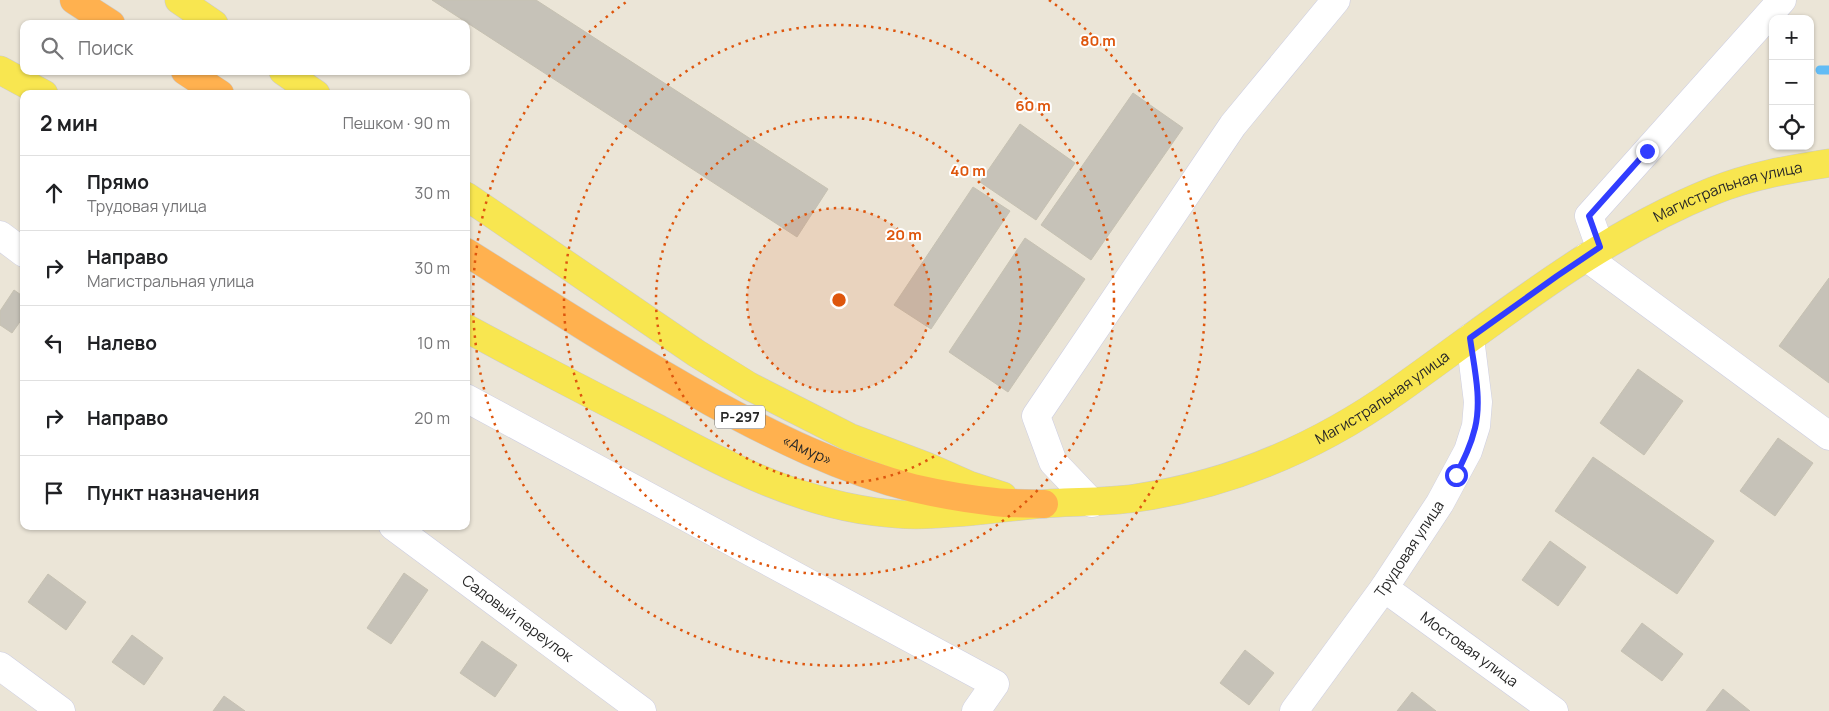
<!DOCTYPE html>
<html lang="ru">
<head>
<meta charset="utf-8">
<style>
  body { margin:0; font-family:Manrope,sans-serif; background:#f2f2f2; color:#202124 }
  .controls { position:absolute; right:15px; top:15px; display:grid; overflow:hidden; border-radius:10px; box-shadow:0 1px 4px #0004 }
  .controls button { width:45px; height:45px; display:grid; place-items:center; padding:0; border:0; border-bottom:1px solid #e0e0e0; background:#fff; color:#202124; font:25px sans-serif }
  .stop { position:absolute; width:15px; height:15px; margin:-11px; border:4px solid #313dff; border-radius:50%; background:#fff }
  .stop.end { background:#313dff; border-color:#fff; box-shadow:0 1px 5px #0008 }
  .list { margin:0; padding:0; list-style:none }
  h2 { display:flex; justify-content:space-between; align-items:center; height:65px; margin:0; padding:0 20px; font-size:21px }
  h2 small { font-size:16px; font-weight:400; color:#757577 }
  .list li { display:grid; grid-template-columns:32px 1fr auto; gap:15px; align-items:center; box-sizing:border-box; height:75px; padding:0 20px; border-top:1px solid #e0e0e0 }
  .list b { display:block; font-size:19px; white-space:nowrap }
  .list p { margin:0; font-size:16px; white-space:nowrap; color:#757577 }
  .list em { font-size:16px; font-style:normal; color:#757577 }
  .icon { flex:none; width:28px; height:28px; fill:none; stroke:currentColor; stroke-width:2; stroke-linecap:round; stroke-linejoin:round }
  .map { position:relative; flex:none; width:1829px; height:711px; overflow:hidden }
  .search { position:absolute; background:#fff; box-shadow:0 1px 4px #0004; left:20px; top:20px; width:450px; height:55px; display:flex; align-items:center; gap:12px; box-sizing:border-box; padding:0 18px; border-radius:10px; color:#757577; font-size:19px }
  .panel { position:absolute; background:#fff; box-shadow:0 1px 4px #0004; left:20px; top:90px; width:450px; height:440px; border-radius:10px }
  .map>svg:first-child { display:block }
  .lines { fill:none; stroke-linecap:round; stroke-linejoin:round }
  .stream { stroke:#63bcf5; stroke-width:9 }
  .building { fill:#c6c2b8; stroke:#c6c1b2 }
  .minor-casing { stroke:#cdcee2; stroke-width:29 }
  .major-casing { stroke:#cbcbcb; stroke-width:29 }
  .highway-casing { stroke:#cbcbcb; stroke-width:29 }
  .minor { stroke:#fff; stroke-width:28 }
  .major { stroke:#f8e650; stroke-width:28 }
  .highway { stroke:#ffb14f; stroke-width:28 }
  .route { stroke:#313dff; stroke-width:6 }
  .ring { fill:none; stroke:#de560d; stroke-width:2.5; stroke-dasharray:2.5 5 }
  .labels { text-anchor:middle; stroke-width:4; stroke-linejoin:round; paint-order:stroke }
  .shield { fill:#fff; stroke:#686868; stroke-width:1 }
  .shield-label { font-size:14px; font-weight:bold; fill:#272727 }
  .street-label { font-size:15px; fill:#272727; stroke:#fff }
  .centre { fill:#de560d; stroke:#fff; stroke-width:2.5 }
  .ring-label { font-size:15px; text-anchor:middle; font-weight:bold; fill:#de560d; stroke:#fff; stroke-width:4; stroke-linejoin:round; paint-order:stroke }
</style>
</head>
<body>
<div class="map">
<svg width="1829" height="711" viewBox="0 0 1829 711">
  <rect width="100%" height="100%" fill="#ebe5d7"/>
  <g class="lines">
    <path class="stream" d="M1820 70H1829"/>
  </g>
  <path class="building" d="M432 0H536L828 189 797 237Z
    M1133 93 1183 128 1091 260 1041 225Z
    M1020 124 1075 163 1036 220 980 182Z
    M973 187 1010 211 931 329 894 305Z
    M1025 238 1085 279 1008 392 949 352Z
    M1829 278V383L1779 346Z
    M14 290 24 297V316L12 333 0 325V311Z
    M1638 369 1683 401 1644 455 1600 423Z
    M1778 438 1813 463 1775 516 1740 491Z
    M1593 457 1714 541 1677 594 1555 511Z
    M1550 541 1586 567 1558 606 1522 580Z
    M404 573 428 590 391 644 367 628Z
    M48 574 86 602 66 630 28 602Z
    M1642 623 1683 654 1662 681 1621 651Z
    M132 635 163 658 144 685 112 662Z
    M482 641 517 665 495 697 460 673Z
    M1245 650 1274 673 1249 705 1220 683Z
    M1723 689 1750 711H1706Z
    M1412 692 1436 711H1397Z
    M224 696 245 711H213Z"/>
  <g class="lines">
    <g class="minor-casing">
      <g id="minor">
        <path d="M0 235 24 253"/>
        <path d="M1600 247 1589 216 1782 0"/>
        <path d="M1586 257 1829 436"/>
        <path d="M466 398 995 684 976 711"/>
        <path d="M1092 503 1053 462 1036 416 1233 125 1336 0"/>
        <path id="s1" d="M393 526 642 711"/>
        <path id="s2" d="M1384 588 1554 711"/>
        <path d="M0 666 61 711"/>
        <path id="s3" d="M1294 711 1384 588 1440 503 1468 451 1476 426 1478 402 1470 338"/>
      </g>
    </g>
    <g class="major-casing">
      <g id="major">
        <path d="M179 0 214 24"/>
        <path d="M0 70 44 94"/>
        <path d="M283 71 316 94"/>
        <path d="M466 196 696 353 749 386 849 437 926 466 969 485 1003 496"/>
        <path id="s4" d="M466 328C530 363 594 396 659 429 709 456 761 483 816 499 852 510 897 517 934 514 967 513 999 508 1031 505 1066 501 1101 503 1136 498 1233 484 1318 447 1397 391 1499 319 1596 238 1713 191 1750 176 1790 169 1829 163"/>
      </g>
    </g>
    <g class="highway-casing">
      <g id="highway">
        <path d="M74 0 111 24"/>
        <path d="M185 71 220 94"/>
        <path id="s5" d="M466 252C547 303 627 355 711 402 775 437 842 470 913 488 939 494 968 499 995 502 1011 504 1028 503 1044 504"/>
      </g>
    </g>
    <use href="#minor" class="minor"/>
    <use href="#major" class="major"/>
    <use href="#highway" class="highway"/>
  </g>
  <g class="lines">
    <path class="route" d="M1456 475C1464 459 1471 445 1475 428 1482 399 1474 367 1470 338L1557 276 1600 247 1589 216 1647 151"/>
  </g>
  <circle cx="839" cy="300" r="92" fill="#de560d" fill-opacity=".12"/>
  <g class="ring">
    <circle cx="839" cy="300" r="92"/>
    <circle cx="839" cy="300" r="183"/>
    <circle cx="839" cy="300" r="275"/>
    <path d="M1049 0A366 366 0 1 1 629 0"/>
  </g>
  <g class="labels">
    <rect class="shield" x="715" y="405.5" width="50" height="23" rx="4"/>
    <g class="shield-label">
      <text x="740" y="422">Р-297</text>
    </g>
    <g class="street-label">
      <text dy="5" stroke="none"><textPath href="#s4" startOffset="1386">Магистральная улица</textPath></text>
      <text dy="5" stroke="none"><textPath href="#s4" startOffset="981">Магистральная улица</textPath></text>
      <text dy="5" stroke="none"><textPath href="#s5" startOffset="395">«Амур»</textPath></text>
      <text dy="5" stroke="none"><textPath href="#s3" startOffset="199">Трудовая улица</textPath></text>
      <text dy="5" stroke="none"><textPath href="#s1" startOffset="155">Садовый переулок</textPath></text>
      <text dy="5" stroke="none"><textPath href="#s2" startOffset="105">Мостовая улица</textPath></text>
    </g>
  </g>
  <circle cx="839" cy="300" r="8" class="centre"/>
  <g class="ring-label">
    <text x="1098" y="46">80 m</text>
    <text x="1033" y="111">60 m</text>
    <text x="968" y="176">40 m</text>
    <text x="904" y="240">20 m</text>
  </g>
</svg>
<div class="controls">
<button>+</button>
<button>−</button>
<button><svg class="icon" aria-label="locate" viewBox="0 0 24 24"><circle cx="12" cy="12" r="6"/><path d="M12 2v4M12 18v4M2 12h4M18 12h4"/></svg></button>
</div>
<div class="stop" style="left:1456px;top:475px"></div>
<div class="stop end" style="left:1647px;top:151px"></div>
<div class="search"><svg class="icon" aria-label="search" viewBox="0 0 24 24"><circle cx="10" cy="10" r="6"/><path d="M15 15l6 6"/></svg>Поиск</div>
<section class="panel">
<h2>2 мин<small>Пешком · 90 m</small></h2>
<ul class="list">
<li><svg class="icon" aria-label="ahead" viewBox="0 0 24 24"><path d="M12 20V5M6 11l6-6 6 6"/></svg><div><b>Прямо</b><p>Трудовая улица</p></div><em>30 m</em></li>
<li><svg class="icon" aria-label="right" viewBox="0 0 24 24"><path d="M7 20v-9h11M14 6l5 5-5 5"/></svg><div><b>Направо</b><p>Магистральная улица</p></div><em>30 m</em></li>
<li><svg class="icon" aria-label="left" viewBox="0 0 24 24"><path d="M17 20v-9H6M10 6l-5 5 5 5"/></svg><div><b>Налево</b></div><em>10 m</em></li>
<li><svg class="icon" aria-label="right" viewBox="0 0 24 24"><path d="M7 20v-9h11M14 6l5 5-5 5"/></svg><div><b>Направо</b></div><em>20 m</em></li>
<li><svg class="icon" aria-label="arrive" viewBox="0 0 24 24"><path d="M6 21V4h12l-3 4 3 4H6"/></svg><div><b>Пункт назначения</b></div></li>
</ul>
</section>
</div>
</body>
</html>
